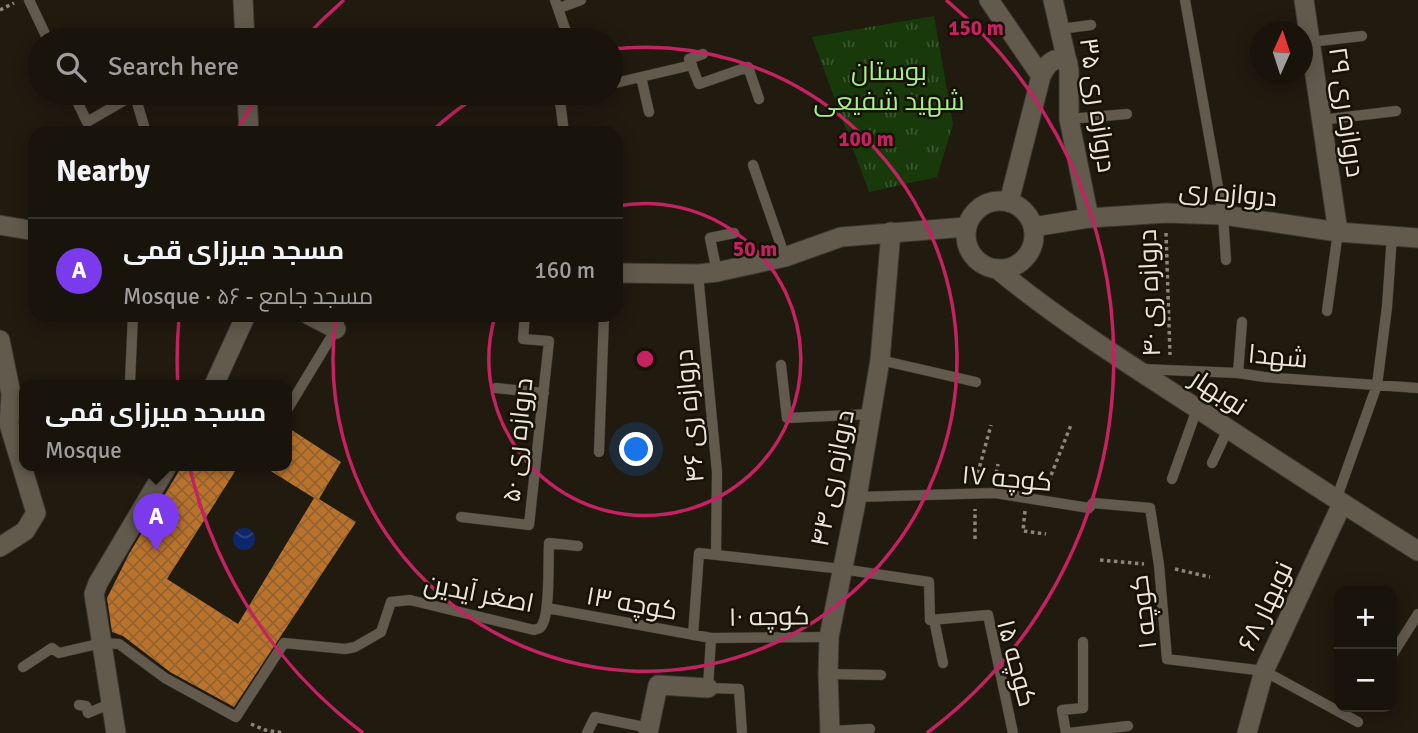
<!DOCTYPE html>
<html lang="en">
<head>
<meta charset="utf-8">
<style>
  body { margin:0; font-family:Signika,Cairo,sans-serif; background:#211d14; color:#f1f3f6 }
  .controls { position:absolute; right:21px; bottom:21px; display:grid; overflow:hidden; border-radius:14px; box-shadow:0 4px 18px #0003 }
  .controls button { width:63px; height:63px; display:grid; place-items:center; padding:0; border:0; border-bottom:2px solid #36332c; background:#18140b; color:#f1f3f6; font:35px sans-serif }
  .compass { position:absolute; left:1250px; top:21px; width:63px; height:63px; border-radius:50%; background:#18140b; box-shadow:0 4px 18px #0003; rotate:3deg }
  .you { position:absolute; left:637px; top:450px; width:24px; height:24px; margin:-18px; border:5px solid #fff; border-radius:50%; background:#1a73e8; box-shadow:0 0 0 10px #1a73e833 }
  .badge { display:grid; place-items:center; width:46px; height:46px; border-radius:50%; background:#7c3aed; color:#fff; font-size:23px; font-weight:700 }
  .pin { position:absolute; translate:-50% -58px; filter:drop-shadow(0 2px 4px #0008) }
  .pin::after { content:''; position:absolute; top:37px; width:24px; height:21px; background:inherit; clip-path:polygon(0 0,100% 0,50% 100%) }
  .popup { position:absolute; left:19px; top:380px; width:273px; height:91px; box-sizing:border-box; display:grid; place-content:center; border-radius:14px; background:#18140b; filter:drop-shadow(0 2px 5px #0005); font-size:23px; white-space:nowrap; color:#9f9e9d }
  .popup b { font-size:26px; color:#f1f3f6 }
  .popup::after { content:''; position:absolute; left:50%; top:100%; margin-left:-14px; border:14px solid transparent; border-top-color:#18140b }
  .list { margin:0; padding:0; list-style:none }
  h2 { display:flex; justify-content:space-between; align-items:center; height:91px; margin:0; padding:0 28px; font-size:30px }
  h2 small { font-size:23px; font-weight:400; color:#9f9e9d }
  .list li { display:grid; grid-template-columns:46px 1fr auto; gap:21px; align-items:center; box-sizing:border-box; height:105px; padding:0 28px; border-top:2px solid #36332c }
  .list b { display:block; font-size:26px; white-space:nowrap }
  .list p { margin:0; font-size:23px; white-space:nowrap; color:#9f9e9d }
  .list em { font-size:23px; font-style:normal; color:#9f9e9d }
  .icon { flex:none; width:38px; height:38px; fill:none; stroke:currentColor; stroke-width:2; stroke-linecap:round; stroke-linejoin:round }
  .map { position:relative; flex:none; width:1418px; height:733px; overflow:hidden }
  .search { position:absolute; background:#18140b; box-shadow:0 4px 18px #0003; left:28px; top:28px; width:595px; height:77px; display:flex; align-items:center; gap:18px; box-sizing:border-box; padding:0 24px; border-radius:38px; color:#9f9e9d; font-size:26px }
  .panel { position:absolute; background:#18140b; box-shadow:0 4px 18px #0003; left:28px; top:126px; width:595px; height:196px; border-radius:21px }
  .map>svg:first-child { display:block }
  .park { fill:url(#park-tufts) }
  .water { fill:url(#water-waves) }
  .building { fill:url(#building-cross-hatch) }
  .lines { fill:none; stroke-linecap:round; stroke-linejoin:round }
  .service-casing { stroke:#3b3631; stroke-width:11 }
  .minor-casing { stroke:#3b3631; stroke-width:21 }
  .tertiary-casing { stroke:#3b3631; stroke-width:21 }
  .secondary-casing { stroke:#3b3631; stroke-width:21 }
  .path { stroke:#8b867d; stroke-width:3.5; stroke-dasharray:3.5 3.5; stroke-linecap:butt }
  .service { stroke:#615a4d; stroke-width:10 }
  .minor { stroke:#615a4d; stroke-width:19 }
  .tertiary { stroke:#615a4d; stroke-width:19 }
  .secondary { stroke:#615a4d; stroke-width:19 }
  .ring { fill:none; stroke:#c42262; stroke-width:3.5 }
  .labels { text-anchor:middle; stroke-width:5; stroke-linejoin:round; paint-order:stroke }
  .park-label { font-size:26px; fill:#a5f28c; stroke:#171106 }
  .street-label { font-size:26px; fill:#eae6de; stroke:#171106 }
  .centre { fill:#c42262; stroke:#171106; stroke-width:3.5 }
  .ring-label { font-size:21px; text-anchor:middle; font-weight:bold; fill:#c42262; stroke:#171106; stroke-width:5; stroke-linejoin:round; paint-order:stroke }
</style>
</head>
<body>
<div class="map">
<svg width="1418" height="733" viewBox="0 0 1418 733">
  <defs>
    <pattern id="park-tufts" width="24" height="20" patternUnits="userSpaceOnUse" patternTransform="scale(1.75)"><rect width="24" height="20" fill="#183a0b"/><path d="M3 7l-1-3M5 7V3M7 7l1-3M15 17l-1-3M17 17v-4M19 17l1-3" fill="none" stroke="#3a562e"/></pattern>
    <pattern id="water-waves" width="16" height="10" patternUnits="userSpaceOnUse" patternTransform="scale(1.75)"><rect width="16" height="10" fill="#0e276c"/><path d="M0 5q4-4 8 0t8 0" fill="none" stroke="#314681"/></pattern>
    <pattern id="building-cross-hatch" width="8" height="8" patternUnits="userSpaceOnUse" patternTransform="scale(1.75)"><rect width="8" height="8" fill="#bb732b"/><path d="M0 0l8 8M0 8l8-8" fill="none" stroke="#926333"/></pattern>
  </defs>
  <rect width="100%" height="100%" fill="#201a0f"/>
  <path class="park" d="M934 16 953 124 937 177 869 192 812 37Z"/>
  <path class="water" d="M233 539a11 11 0 1 1 22 0a11 11 0 1 1-22 0Z"/>
  <path class="building" d="M287 427 341 462 319 499 356 522 234 707 170 672 123 636 112 632 107 598 129 554 179 471 180 465H239L167 579 238 624 314 498 261 465H287Z"/>
  <g class="lines">
    <g class="service-casing">
      <path id="service" d="M29 0 48 40
        M555 0 569 40
        M1185 0 1223 215 1226 260
        M559 8 581 0
        M1060 29 1091 25
        M1310 42 1362 36
        M703 54 689 59 699 84 748 67 759 99
        M641 77 649 112
        M611 84 692 65
        M73 93 87 122 125 100 167 96 177 93
        M559 93 564 133
        M407 95 421 93
        M560 97 575 93
        M136 99 146 133
        M1069 119 1127 114
        M1321 120 1396 111
        M753 165 785 257
        M717 272 710 238 734 233
        M698 274 717 472 716 554
        M1327 311 1338 232
        M880 360 976 382
        M781 365 787 418 871 414
        M1142 369 1238 373 1264 377 1418 388
        M1238 373 1242 322
        M130 382 133 315
        M496 388 544 393
        M287 410 336 329 341 315
        M599 452 604 315
        M1212 463 1228 429
        M1172 479 1197 409
        M857 497 995 493 1089 508 1093 503 1150 508 1159 565 1167 659 1264 671 1358 722
        M1336 500 1377 385 1387 307 1392 235
        M461 517 529 525 549 341 523 339 525 315
        M547 608 711 638 829 637
        M934 620 943 663
        M693 635 699 553 842 569 929 582 930 620 988 615 1013 733
        M711 638 708 688 739 689 742 733
        M1392 655 1418 614
        M23 667 52 648 59 653 102 643 119 644 165 678 236 717 284 643 345 649 355 647 381 632 391 602 410 600 534 630C539 628 541 629 543 623 550 609 548 561 549 543L578 546
        M828 674 881 675
        M79 705 86 706 88 713 112 703
        M830 731 870 729
        M587 733 595 717 649 728
        M1066 733 1062 710 1083 708V642
        M1069 733 1128 726"/>
    </g>
    <g class="minor-casing">
      <path id="minor" d="M243 0 245 40
        M989 0 1041 76
        M1053 0 1069 70V119L1089 218
        M1304 0 1338 232
        M247 93 249 133
        M1009 202 1041 76C1046 67 1050 58 1062 59L1068 63
        M309 315 336 329
        M0 340 11 394 9 424 36 513 25 531 0 547
        M214 385 246 315
        M116 733 94 594 98 583 168 465
        M648 733 658 685 708 688
        M830 733 828 674 829 637 857 497 880 360 891 232
        M1247 733 1264 671 1342 504"/>
    </g>
    <g class="tertiary-casing">
      <path id="tertiary" d="M997 269C1060 321 1130 365 1198 409 1271 457 1344 505 1418 551"/>
    </g>
    <g class="secondary-casing">
      <path id="secondary" d="M966 235a34 34 0 1 1 68 0a34 34 0 1 1-68 0Z
        M0 225 35 231
        M1033 227 1089 218 1166 213 1223 215 1338 232 1418 238
        M616 273 698 274 717 272 785 257 841 237 966 227"/>
    </g>
    <path class="path" d="M0 10 14 3
      M1166 233 1170 355
      M976 480 991 425
      M995 480 998 464
      M1046 488 1071 425
      M1025 511 1023 531 1046 534
      M975 539V509
      M1100 560 1144 564
      M1175 569 1210 577
      M251 724 265 730 283 733"/>
    <use href="#service" class="service"/>
    <use href="#minor" class="minor"/>
    <use href="#tertiary" class="tertiary"/>
    <use href="#secondary" class="secondary"/>
  </g>
  <g class="ring">
    <path d="M617 206A156 156 0 1 1 495 316"/>
    <path d="M430 133A312 312 0 0 1 482 93M612 49A312 312 0 1 1 336 316"/>
    <path d="M363 733A468 468 0 0 1 179 318M236 132A468 468 0 0 1 259 94M303 40A468 468 0 0 1 344 0M946 0A468 468 0 0 1 927 733"/>
  </g>
  <g class="labels">
    <g class="park-label">
      <text x="889" y="80">بوستان<tspan x="889" dy="30">شهید شفیعی</tspan></text>
    </g>
    <g class="street-label">
      <text transform="translate(1098 105) rotate(82)" y="9">دروازه ری ۳۵</text>
      <text transform="translate(1347 112) rotate(82)" y="9">دروازه ری ۲۹</text>
      <text transform="translate(1228 193) rotate(5)" y="9">دروازه ری</text>
      <text transform="translate(1149 293) rotate(-92)" y="9">دروازه ری ۴۰</text>
      <text transform="translate(1278 356) rotate(5)" y="9">شهدا</text>
      <text transform="translate(1219 392) rotate(33)" y="9">نوبهار</text>
      <text transform="translate(689 416) rotate(-95)" y="9">دروازه ری ۴۶</text>
      <text transform="translate(517 440) rotate(-84)" y="9">دروازه ری ۵۰</text>
      <text transform="translate(832 478) rotate(-79)" y="9">دروازه ری ۴۴</text>
      <text transform="translate(1007 478) rotate(5)" y="9">کوچه ۱۷</text>
      <text transform="translate(479 593) rotate(11)" y="9">اصغر آیدین</text>
      <text transform="translate(632 603) rotate(10)" y="9">کوچه ۱۳</text>
      <text transform="translate(1265 606) rotate(-65)" y="9">نوبهار ۶۸</text>
      <text transform="translate(1143 612) rotate(-97)" y="9">کوچه ۱</text>
      <text transform="translate(769 616) rotate(-1)" y="9">کوچه ۱۰</text>
      <text transform="translate(1017 663) rotate(75)" y="9">کوچه ۱۵</text>
    </g>
  </g>
  <circle cx="645" cy="359" r="10" class="centre"/>
  <g class="ring-label">
    <text x="976" y="35">150 m</text>
    <text x="866" y="146">100 m</text>
    <text x="755" y="256">50 m</text>
  </g>
</svg>
<div class="controls">
<button>+</button>
<button>−</button>
</div>
<svg class="compass" viewBox="-18 -18 36 36"><path d="M0-13l5 13h-10z" fill="#e53935"/><path d="M0 13l5-13h-10z" fill="#9f9e9d"/></svg>
<div class="you"></div>
<div class="pin badge" style="left:156px;top:551px">A</div>
<div class="popup"><b>مسجد میرزای قمی</b>Mosque</div>
<div class="search"><svg class="icon" aria-label="search" viewBox="0 0 24 24"><circle cx="10" cy="10" r="6"/><path d="M15 15l6 6"/></svg>Search here</div>
<section class="panel">
<h2>Nearby<small></small></h2>
<ul class="list">
<li><span class="badge">A</span><div><b>مسجد میرزای قمی</b><p>Mosque · ۵۶ - مسجد جامع</p></div><em>160 m</em></li>
</ul>
</section>
</div>
</body>
</html>
